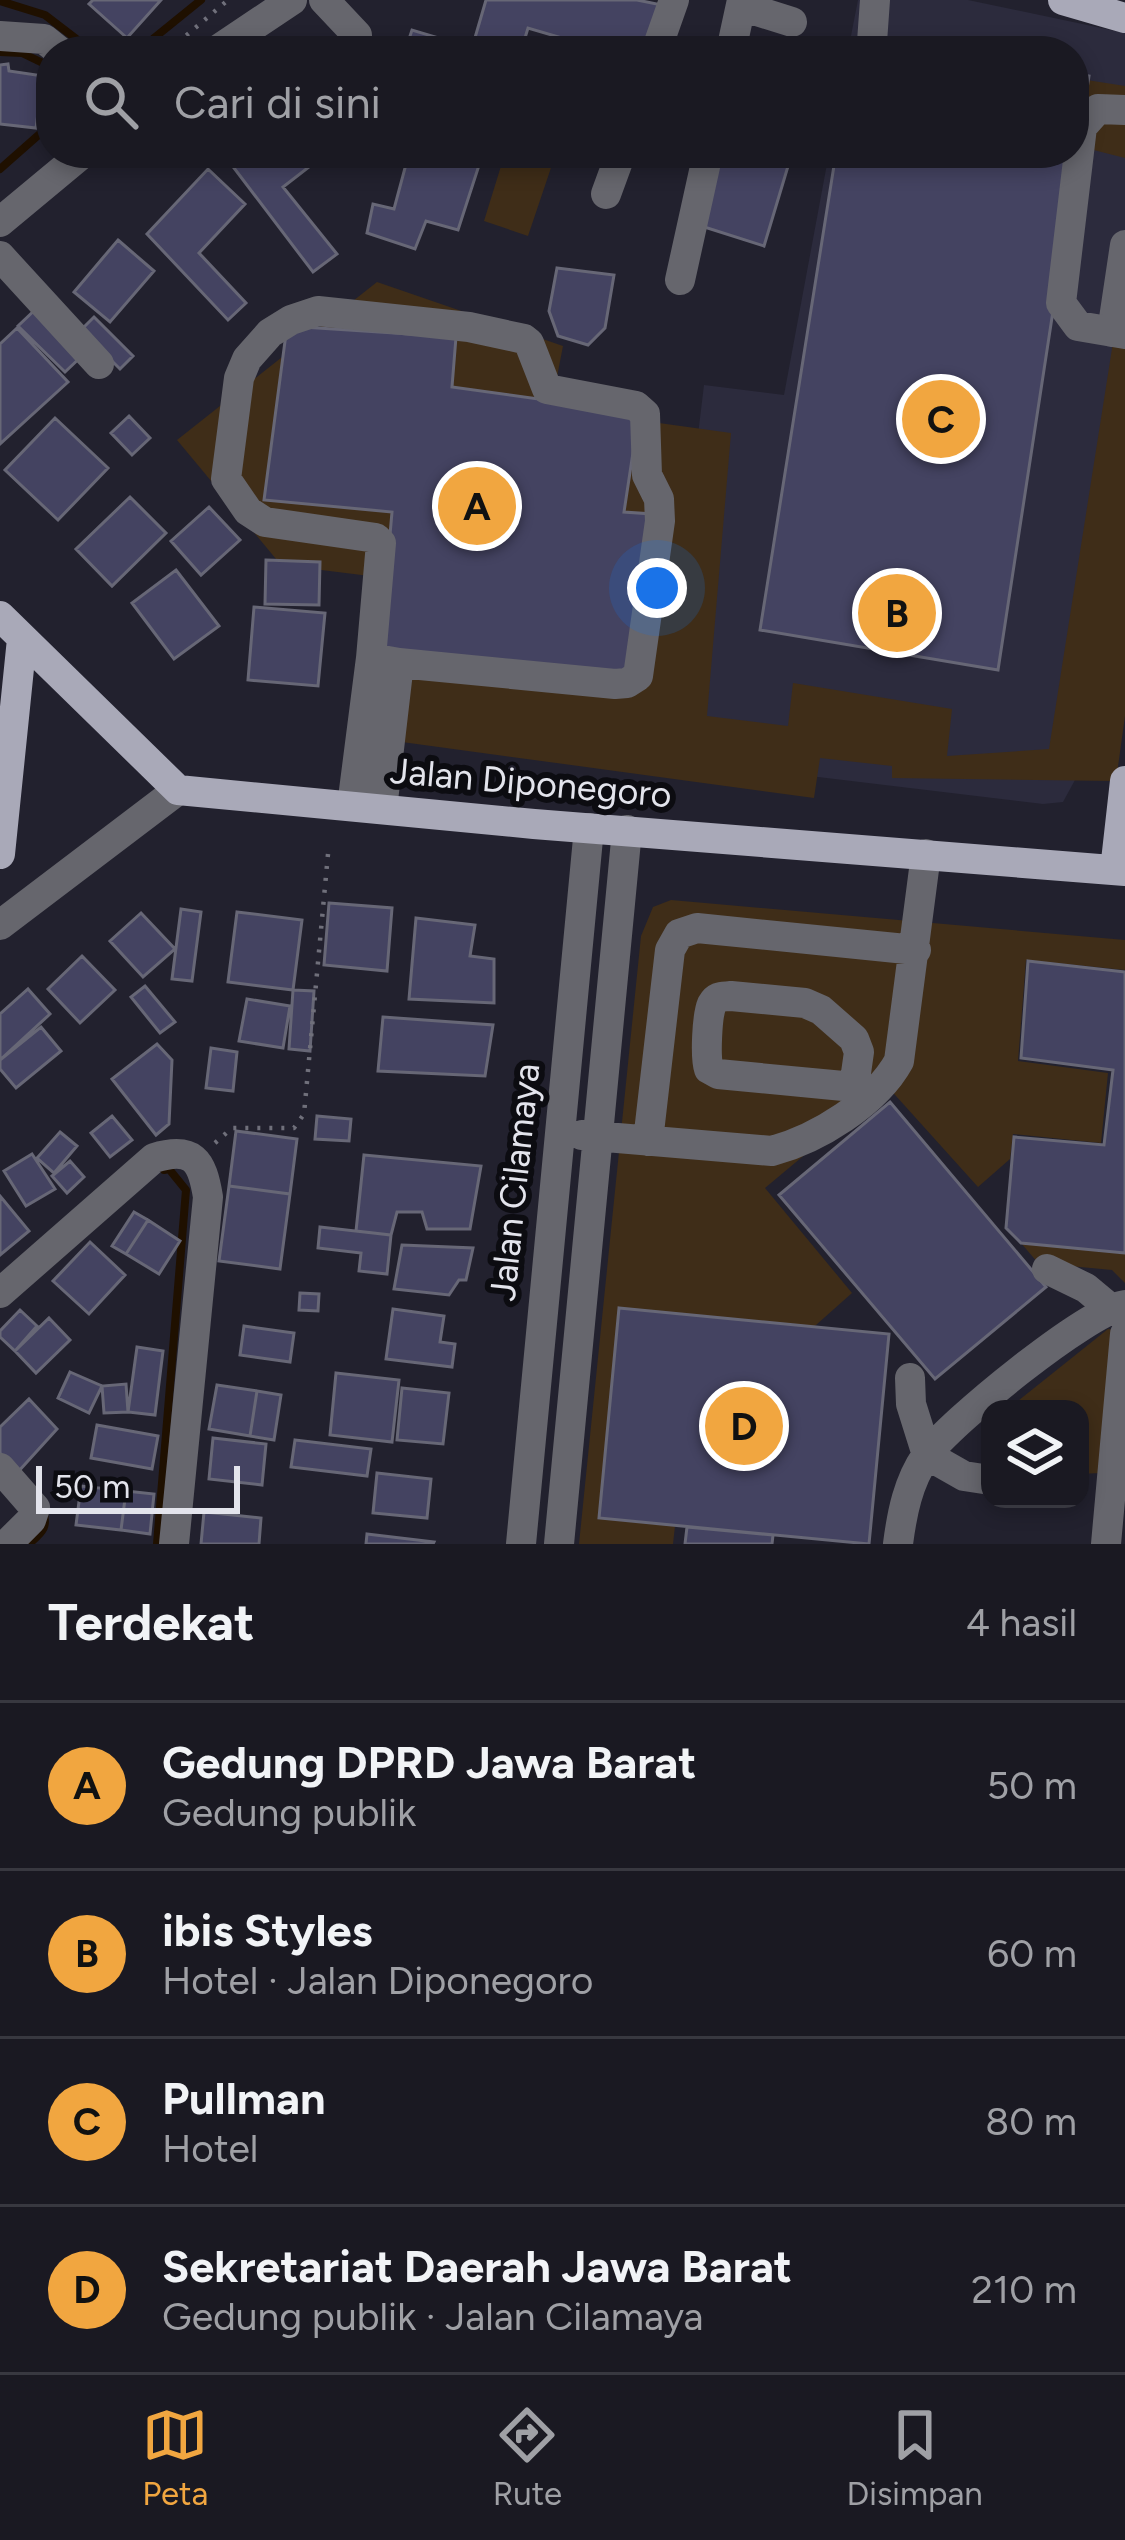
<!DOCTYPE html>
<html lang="id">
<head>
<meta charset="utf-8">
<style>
  body { margin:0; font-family:Figtree,sans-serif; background:#27262f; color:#f1f3f6 }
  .controls { position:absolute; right:36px; bottom:36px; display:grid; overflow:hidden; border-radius:24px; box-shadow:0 6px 18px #0003 }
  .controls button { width:108px; height:108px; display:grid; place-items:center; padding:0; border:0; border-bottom:3px solid #383840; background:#1a1922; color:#f1f3f6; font:60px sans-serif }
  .scale { position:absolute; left:36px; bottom:30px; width:204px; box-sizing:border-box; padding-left:12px; border:6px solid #e3e4ec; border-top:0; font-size:33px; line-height:42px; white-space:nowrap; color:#e3e4ec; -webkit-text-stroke:9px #0c0c11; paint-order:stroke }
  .you { position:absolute; left:657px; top:588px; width:42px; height:42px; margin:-30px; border:9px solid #fff; border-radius:50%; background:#1a73e8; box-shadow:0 0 0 18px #1a73e833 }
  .badge { display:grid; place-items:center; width:78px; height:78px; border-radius:50%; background:#f1a640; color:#111; font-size:39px; font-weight:700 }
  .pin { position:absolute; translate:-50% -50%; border:6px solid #fff; box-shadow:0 3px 12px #0006 }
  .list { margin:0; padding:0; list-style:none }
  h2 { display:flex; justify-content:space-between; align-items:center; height:156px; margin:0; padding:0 48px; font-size:51px }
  h2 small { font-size:39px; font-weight:400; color:#9fa0a5 }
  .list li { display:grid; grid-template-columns:78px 1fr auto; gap:36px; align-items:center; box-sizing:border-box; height:168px; padding:0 48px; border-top:3px solid #383840 }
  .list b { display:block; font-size:45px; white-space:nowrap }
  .list p { margin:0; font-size:39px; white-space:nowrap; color:#9fa0a5 }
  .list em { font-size:39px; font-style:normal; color:#9fa0a5 }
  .icon { flex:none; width:66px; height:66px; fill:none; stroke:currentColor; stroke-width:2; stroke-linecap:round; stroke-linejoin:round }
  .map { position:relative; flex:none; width:1125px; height:1544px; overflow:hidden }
  .search { position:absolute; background:#1a1922; box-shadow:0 6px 18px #0003; left:36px; right:36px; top:36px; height:132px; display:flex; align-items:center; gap:30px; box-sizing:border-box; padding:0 42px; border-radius:48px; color:#9fa0a5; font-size:45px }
  .sheet { height:828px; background:#1a1922 }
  nav { display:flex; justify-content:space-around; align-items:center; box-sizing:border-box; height:168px; border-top:3px solid #383840; background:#1a1922; font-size:33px; color:#9fa0a5 }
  nav a { display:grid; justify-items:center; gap:6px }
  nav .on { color:#f1a640 }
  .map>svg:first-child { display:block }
  .built { fill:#2c2b3d }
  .green { fill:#3f2d18 }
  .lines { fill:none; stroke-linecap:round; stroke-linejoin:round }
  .stream { stroke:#1f1000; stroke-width:8 }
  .building { fill:#444361; stroke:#676776; stroke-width:3 }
  .path { stroke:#70707b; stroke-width:4.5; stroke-dasharray:3 9; stroke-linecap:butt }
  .minor { stroke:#66666d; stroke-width:30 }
  .major { stroke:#a9a9b8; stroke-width:30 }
  .labels { text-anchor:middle; stroke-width:12; stroke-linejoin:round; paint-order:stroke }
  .street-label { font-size:36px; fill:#e3e4ec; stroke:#0c0c11 }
</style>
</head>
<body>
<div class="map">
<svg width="1125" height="1544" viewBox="0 0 1125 1544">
  <rect width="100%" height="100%" fill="#22212e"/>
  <path class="built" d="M858 0H968L1125 33V472L1093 747 1063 802 1043 804 659 758 704 385 784 395 829 153H1074V51H848Z"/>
  <path class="green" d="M1074 78 1125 86V158L1074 145Z
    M505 153H556L528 236 484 221Z
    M1125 266V716L1116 781 892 778V766L820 758 814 798 380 739 394 579 281 565 177 440 377 282 563 346 551 408 731 433 707 716 788 726 793 683 952 709 947 756 1049 749Z
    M671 900 1125 940V970L1026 960 1018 1061 1108 1073 1101 1143 1013 1134 1010 1159 978 1187 887 1086 765 1188 852 1293 599 1518 675 1526 673 1544H579L641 936 653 907Z
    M1021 1243 1125 1253V1283L1112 1270 1038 1263Z
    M1108 1329 1115 1330 1100 1473 1080 1474V1409H1008Z"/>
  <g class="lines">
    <path class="stream" d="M0 1 45 15 92 51
      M138 51 201 0
      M0 52 22 53 51 67
      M0 169 51 124
      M29 1544C41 1533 49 1528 43 1511
      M157 1544 186 1190 169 1169 164 1170"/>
  </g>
  <path class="building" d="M93 0H161L127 38 89 4Z
    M486 0H637L662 5 644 51H584L586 45 528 28 521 51H405L412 30 472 48Z
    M8 64 9 71 43 76 36 128 0 124V65Z
    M1074 74 1089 76 998 670 760 630 836 153H1074Z
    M246 153H327L283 187 337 254 313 272 231 164Z
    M409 153H483L458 230 426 221 415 249 367 233 373 204 394 209Z
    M721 153H792L764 246 698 225Z
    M208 169 245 204 199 253 246 303 228 320 147 234Z
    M118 240 154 271 110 322 74 292Z
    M557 268 614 275 605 328 588 345 558 336 549 311Z
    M39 306 86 352 65 372 18 326Z
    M94 317 133 356 120 369 81 330Z
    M287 326 456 337 452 387 639 413 624 512 652 514 633 679 380 649 392 512 264 500Z
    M17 328 68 382 0 444V344Z
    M129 416 150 438 132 455 111 433Z
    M55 418 108 468 58 520 5 470Z
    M130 497 166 533 112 586 76 549Z
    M209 507 240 540 201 575 171 541Z
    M266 560 320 562 319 605 265 604Z
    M176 570 219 626 174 659 132 603Z
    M254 607 325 613 318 686 248 680Z
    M329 903 392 908 387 971 324 965Z
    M181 909 201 912 192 981 172 979Z
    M237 912 302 920 293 990 228 982Z
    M141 913 175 949 143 977 110 941Z
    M416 918 475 925 470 956 494 959V1003L409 999Z
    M82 956 115 990 80 1023 48 989Z
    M1028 961 1125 972V1253L1021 1243 1006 1228 1014 1137 1104 1145 1113 1070 1021 1058Z
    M145 986 175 1022 160 1033 131 997Z
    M28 989 50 1014 0 1060V1014Z
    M293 990 314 991 310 1051 289 1049Z
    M247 999 290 1006 283 1048 239 1041Z
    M383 1017 493 1025 485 1076 378 1071Z
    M41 1027 61 1051 16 1088 0 1069V1060Z
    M157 1044 172 1060 169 1124 156 1135 112 1079Z
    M211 1048 237 1052 233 1091 206 1088Z
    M890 1102 1046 1287 935 1379 779 1195Z
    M112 1116 132 1140 110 1157 91 1133Z
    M317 1116 351 1119 349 1141 315 1139Z
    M236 1131 297 1139 290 1194 229 1186Z
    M60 1132 77 1146 54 1173 37 1158Z
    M32 1154 55 1189 26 1206 4 1171Z
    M364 1155 481 1166 470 1229H427L422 1212H397L391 1235 356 1231Z
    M70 1161 84 1177 67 1193 52 1176Z
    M229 1186 290 1194 280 1269 219 1261Z
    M0 1196 29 1231 0 1255Z
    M134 1212 148 1220 126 1254 112 1246Z
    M148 1220 180 1241 159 1274 126 1254Z
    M320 1227 391 1235 387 1274 359 1271 361 1253 318 1248Z
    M90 1242 125 1275 89 1314 53 1281Z
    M402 1245 473 1248 466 1280H459L449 1295 394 1289Z
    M300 1293 319 1294 318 1311 299 1310Z
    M619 1308 889 1334 869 1544 599 1518Z
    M393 1309 444 1316 440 1342 455 1344 452 1367 386 1359Z
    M20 1310 37 1326 15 1351 0 1337V1331Z
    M49 1318 70 1340 36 1373 15 1351Z
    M244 1326 294 1333 290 1362 240 1355Z
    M137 1347 163 1351 155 1415 128 1412Z
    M70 1372 102 1386 89 1413 58 1398Z
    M336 1373 399 1380 392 1442 330 1435Z
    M126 1384 128 1412 104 1413 102 1386Z
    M217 1385 257 1391 250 1436 209 1429Z
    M402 1388 449 1393 443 1444 397 1440Z
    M257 1391 281 1395 274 1440 250 1436Z
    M29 1399 57 1429 17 1473 0 1453V1427Z
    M97 1425 158 1436 152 1469 91 1458Z
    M213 1438 266 1444 262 1485 209 1479Z
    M295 1440 371 1449 367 1476 291 1467Z
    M377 1473 431 1479 427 1518 373 1513Z
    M81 1486 126 1491 121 1530 76 1525Z
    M126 1491 154 1494 150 1534 121 1530Z
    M204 1512 261 1518 259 1544H201Z
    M687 1527 773 1535 772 1544H685Z
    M367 1534 434 1542 433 1544H366Z"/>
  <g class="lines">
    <path class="path" d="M168 51 228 0
      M215 1143 232 1128H294L304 1114 328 854"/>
    <path class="minor" d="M324 0 357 35V51
      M741 6 792 22
      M0 36 44 39 59 51
      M872 42 875 0
      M216 51 292 0
      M656 51 674 0
      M731 51 742 0
      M1125 110 1098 109 1082 127 1061 303 1078 326 1125 334
      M606 194 621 153
      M0 222 83 153
      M0 256 99 364
      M680 280 708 153
      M1112 332 1125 245
      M352 806 371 658
      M382 809 399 663 615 684 627 683 638 676 660 521 659 499 647 475 645 414 636 406 547 389 529 343 524 339 469 327 318 311 291 320 270 333 247 359 239 378 226 479 248 511 265 522 376 538 381 543 371 658 399 663
      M0 925 178 790
      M854 1087 859 1052 854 1039 821 1010 805 1003 731 996C723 997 717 995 712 1004 707 1015 705 1058 709 1069L718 1074 854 1087 864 1100
      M582 1135 772 1151C817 1139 876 1103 899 1061L926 854
      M648 1141 670 950 679 934 697 928 916 950
      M1047 1269 1086 1288 1110 1308
      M0 1293 154 1158C193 1146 202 1160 208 1197L174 1544
      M910 1378 911 1404 927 1455 964 1476 990 1480
      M0 1468 35 1508 31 1520 7 1544
      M521 1544 589 828
      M559 1544 627 830
      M898 1544C902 1513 908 1482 926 1456 949 1423 1088 1310 1125 1305
      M1106 1544 1125 1334"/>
    <path class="major" d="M1063 0 1125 18
      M0 616 178 790 534 824 1125 871
      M0 854 22 639
      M1115 870 1125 781"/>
  </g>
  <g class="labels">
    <g class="street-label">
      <text transform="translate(531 782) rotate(5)" y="13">Jalan Diponegoro</text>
      <text transform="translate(514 1182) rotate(-84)" y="13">Jalan Cilamaya</text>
    </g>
  </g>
</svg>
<div class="controls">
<button><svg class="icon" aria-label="layers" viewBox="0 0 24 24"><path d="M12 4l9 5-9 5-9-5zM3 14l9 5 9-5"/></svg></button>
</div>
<div class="scale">50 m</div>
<div class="you"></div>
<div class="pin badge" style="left:477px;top:506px">A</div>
<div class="pin badge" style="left:897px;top:613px">B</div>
<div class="pin badge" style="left:941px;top:419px">C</div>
<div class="pin badge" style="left:744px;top:1426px">D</div>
<div class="search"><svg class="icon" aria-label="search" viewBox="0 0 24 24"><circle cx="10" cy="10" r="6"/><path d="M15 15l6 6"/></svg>Cari di sini</div>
</div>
<section class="sheet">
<h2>Terdekat<small>4 hasil</small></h2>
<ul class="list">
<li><span class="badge">A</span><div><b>Gedung DPRD Jawa Barat</b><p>Gedung publik</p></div><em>50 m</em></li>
<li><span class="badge">B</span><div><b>ibis Styles</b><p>Hotel · Jalan Diponegoro</p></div><em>60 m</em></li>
<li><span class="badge">C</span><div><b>Pullman</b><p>Hotel</p></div><em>80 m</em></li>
<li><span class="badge">D</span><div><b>Sekretariat Daerah Jawa Barat</b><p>Gedung publik · Jalan Cilamaya</p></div><em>210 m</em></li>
</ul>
</section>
<nav>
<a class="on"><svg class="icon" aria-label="map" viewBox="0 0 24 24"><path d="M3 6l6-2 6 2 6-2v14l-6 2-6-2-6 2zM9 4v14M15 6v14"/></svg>Peta</a>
<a><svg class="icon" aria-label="directions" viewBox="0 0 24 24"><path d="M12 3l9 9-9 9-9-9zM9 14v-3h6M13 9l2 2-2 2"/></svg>Rute</a>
<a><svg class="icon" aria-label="saved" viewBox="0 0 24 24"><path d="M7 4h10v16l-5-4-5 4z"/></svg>Disimpan</a>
</nav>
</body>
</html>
